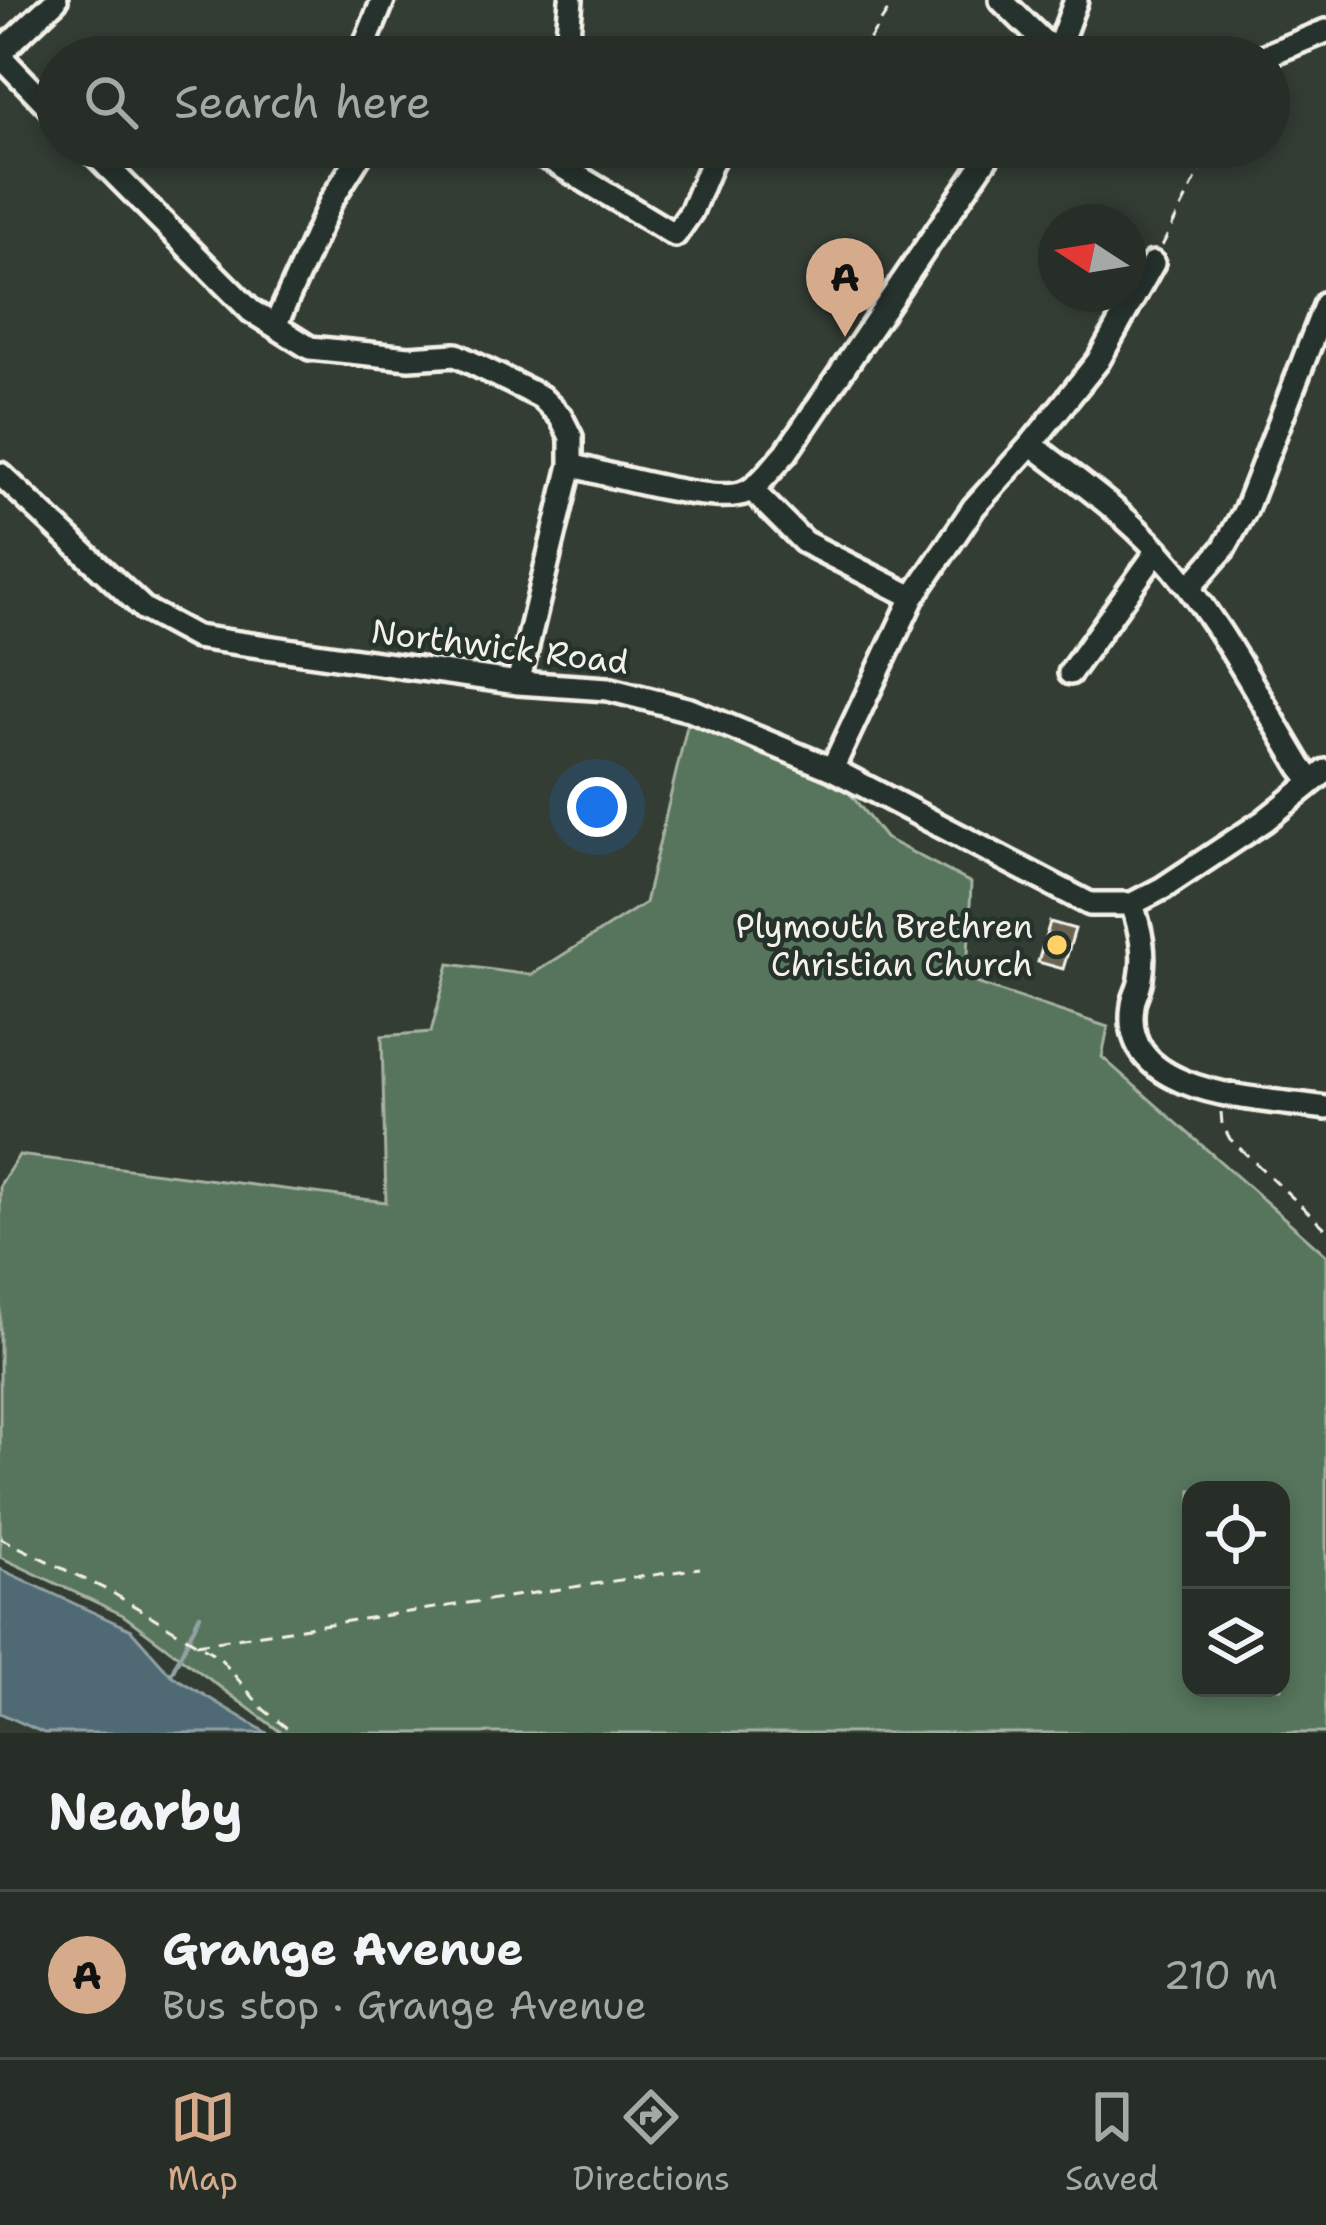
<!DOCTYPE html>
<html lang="en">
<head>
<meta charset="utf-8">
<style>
  body { margin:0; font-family:"Shantell Sans",sans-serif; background:#323a33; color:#f1f3f6 }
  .controls { position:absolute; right:36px; bottom:36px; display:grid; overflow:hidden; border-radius:24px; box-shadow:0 6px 18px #0003 }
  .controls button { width:108px; height:108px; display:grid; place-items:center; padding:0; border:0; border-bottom:3px solid #424a44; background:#262e27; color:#f1f3f6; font:60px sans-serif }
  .compass { position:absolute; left:1038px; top:204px; width:108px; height:108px; border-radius:50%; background:#262e27; box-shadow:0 6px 18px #0003; rotate:282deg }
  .you { position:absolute; left:597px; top:807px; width:42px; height:42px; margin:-30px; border:9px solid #fff; border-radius:50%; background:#1a73e8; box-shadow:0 0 0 18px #1a73e833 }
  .badge { display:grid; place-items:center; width:78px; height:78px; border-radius:50%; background:#d6ab8b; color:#111; font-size:39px; font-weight:700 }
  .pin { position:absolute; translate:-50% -99px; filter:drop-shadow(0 3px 6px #0008) }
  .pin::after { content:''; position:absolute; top:63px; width:42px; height:36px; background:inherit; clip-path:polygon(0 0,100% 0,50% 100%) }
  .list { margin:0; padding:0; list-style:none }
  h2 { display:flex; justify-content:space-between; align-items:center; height:156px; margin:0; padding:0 48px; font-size:51px }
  h2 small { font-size:39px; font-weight:400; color:#a4a8a7 }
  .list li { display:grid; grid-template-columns:78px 1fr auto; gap:36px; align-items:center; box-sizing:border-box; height:168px; padding:0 48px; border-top:3px solid #424a44 }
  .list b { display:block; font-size:45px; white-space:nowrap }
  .list p { margin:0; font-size:39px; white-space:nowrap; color:#a4a8a7 }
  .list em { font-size:39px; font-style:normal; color:#a4a8a7 }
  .icon { flex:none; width:66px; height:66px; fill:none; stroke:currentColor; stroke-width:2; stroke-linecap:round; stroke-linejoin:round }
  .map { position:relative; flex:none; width:1326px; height:1733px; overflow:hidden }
  .search { position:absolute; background:#262e27; box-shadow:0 6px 18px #0003; left:36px; right:36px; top:36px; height:132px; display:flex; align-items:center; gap:30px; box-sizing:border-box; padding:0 42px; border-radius:66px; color:#a4a8a7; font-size:45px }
  .sheet { height:324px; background:#262e27 }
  nav { display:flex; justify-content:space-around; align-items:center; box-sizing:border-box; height:168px; border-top:3px solid #424a44; background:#262e27; font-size:33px; color:#a4a8a7 }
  nav a { display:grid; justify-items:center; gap:6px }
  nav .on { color:#d6ab8b }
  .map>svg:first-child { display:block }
  .green { fill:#57745b; stroke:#a6b2a2; stroke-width:3; fill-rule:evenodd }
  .water { fill:#506b75; stroke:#92a1a3; stroke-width:3 }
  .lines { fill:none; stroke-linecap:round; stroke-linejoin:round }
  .stream { stroke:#92a1a3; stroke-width:4.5 }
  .building { fill:#696351; stroke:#f4f1e8; stroke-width:3 }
  .minor-casing { stroke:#f4f1e8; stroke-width:30 }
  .path { stroke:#f4f1e8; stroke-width:3; stroke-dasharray:12 9; stroke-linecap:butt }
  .minor { stroke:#26332d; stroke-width:21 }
  .poi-dot { fill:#ffd166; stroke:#26332d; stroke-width:4.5 }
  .labels { text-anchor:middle; stroke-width:9; stroke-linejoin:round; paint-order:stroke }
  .street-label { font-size:33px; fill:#f4f1e8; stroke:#26332d }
  .poi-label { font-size:33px; fill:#f4f1e8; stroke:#26332d; text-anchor:end }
</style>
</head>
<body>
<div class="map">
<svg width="1326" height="1733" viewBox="0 0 1326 1733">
  <rect width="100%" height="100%" fill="#333d34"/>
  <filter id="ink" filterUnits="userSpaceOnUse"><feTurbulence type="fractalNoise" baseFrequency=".00833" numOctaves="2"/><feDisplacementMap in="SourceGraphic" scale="24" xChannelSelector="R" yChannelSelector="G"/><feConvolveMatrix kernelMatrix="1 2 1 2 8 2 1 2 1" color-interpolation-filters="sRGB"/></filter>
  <g filter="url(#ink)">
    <path class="green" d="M688 722 844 786 885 838 971 883 967 980 1108 1027 1102 1057 1326 1255V1733H282L123 1615 0 1557V1185L19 1155 386 1202 382 1036 431 1032 449 964 531 975 645 903ZM1191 1490H1281V1688H1191Z"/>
    <path class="water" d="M0 1569 131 1630 171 1675 267 1733H44L0 1713Z"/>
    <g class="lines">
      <path class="stream" d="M171 1674 200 1615"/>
    </g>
    <path class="building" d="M1050 922 1075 929 1063 969 1038 962Z"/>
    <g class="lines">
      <g class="minor-casing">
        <path id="minor" d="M1001 0 1042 40 1059 51
          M0 53 56 0
          M0 56 57 115
          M373 57 364 47 383 0
          M566 57 571 0
          M1055 57 1076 0
          M1262 57 1326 31
          M88 147 251 311 310 348 409 358 456 355 541 397 561 417 571 437V465L518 683
          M522 147 551 160 675 235 691 212 718 147
          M275 326 331 201 365 147
          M1031 444C1074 478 1121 510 1158 551 1217 615 1256 693 1301 767L1312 781
          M571 465C605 474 717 506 746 492 761 485 774 465 786 453L994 147
          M0 474 144 609 196 637 518 683 608 689 690 710 832 769 1090 904H1132L1163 888 1264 821 1326 771
          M751 489 804 542 913 597
          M1189 588 1224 548 1246 509 1326 303
          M1070 673 1158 550
          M832 769 913 597 974 507 1031 444 1098 361 1153 263
          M1132 904C1140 928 1146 952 1141 978 1140 988 1134 996 1133 1005 1118 1099 1266 1098 1326 1108"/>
      </g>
      <path class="path" d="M858 57 895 0
        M1162 246 1212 147
        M1221 1112 1222 1124 1230 1139 1326 1229
        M0 1538 111 1592 219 1657 263 1709 293 1733
        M196 1644 700 1568"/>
      <use href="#minor" class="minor"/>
    </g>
  </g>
  <circle class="poi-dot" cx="1057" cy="945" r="12"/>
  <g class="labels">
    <g class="street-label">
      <text transform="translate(500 646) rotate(7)" y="12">Northwick Road</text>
    </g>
    <g class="poi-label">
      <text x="1033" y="938">Plymouth Brethren<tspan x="1033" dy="38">Christian Church</tspan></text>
    </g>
  </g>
</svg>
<div class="controls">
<button><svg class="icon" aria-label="locate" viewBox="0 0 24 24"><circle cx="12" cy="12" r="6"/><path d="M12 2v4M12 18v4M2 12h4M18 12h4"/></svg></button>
<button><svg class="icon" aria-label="layers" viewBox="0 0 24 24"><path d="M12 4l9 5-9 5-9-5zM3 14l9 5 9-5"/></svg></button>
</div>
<svg class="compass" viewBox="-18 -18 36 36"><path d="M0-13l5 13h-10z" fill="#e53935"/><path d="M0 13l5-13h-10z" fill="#a4a8a7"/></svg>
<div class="you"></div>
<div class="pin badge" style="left:845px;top:337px">A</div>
<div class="search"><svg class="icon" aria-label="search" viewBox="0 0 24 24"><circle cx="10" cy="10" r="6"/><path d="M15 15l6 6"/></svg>Search here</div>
</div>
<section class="sheet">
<h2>Nearby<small></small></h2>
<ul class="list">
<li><span class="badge">A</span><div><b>Grange Avenue</b><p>Bus stop · Grange Avenue</p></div><em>210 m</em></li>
</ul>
</section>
<nav>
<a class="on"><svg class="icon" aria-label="map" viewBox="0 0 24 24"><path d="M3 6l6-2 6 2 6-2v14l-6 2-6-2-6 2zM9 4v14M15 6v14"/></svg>Map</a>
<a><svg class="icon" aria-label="directions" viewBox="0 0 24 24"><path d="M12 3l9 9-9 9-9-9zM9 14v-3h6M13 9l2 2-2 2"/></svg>Directions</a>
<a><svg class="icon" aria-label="saved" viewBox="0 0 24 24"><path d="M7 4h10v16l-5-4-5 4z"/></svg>Saved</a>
</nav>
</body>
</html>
